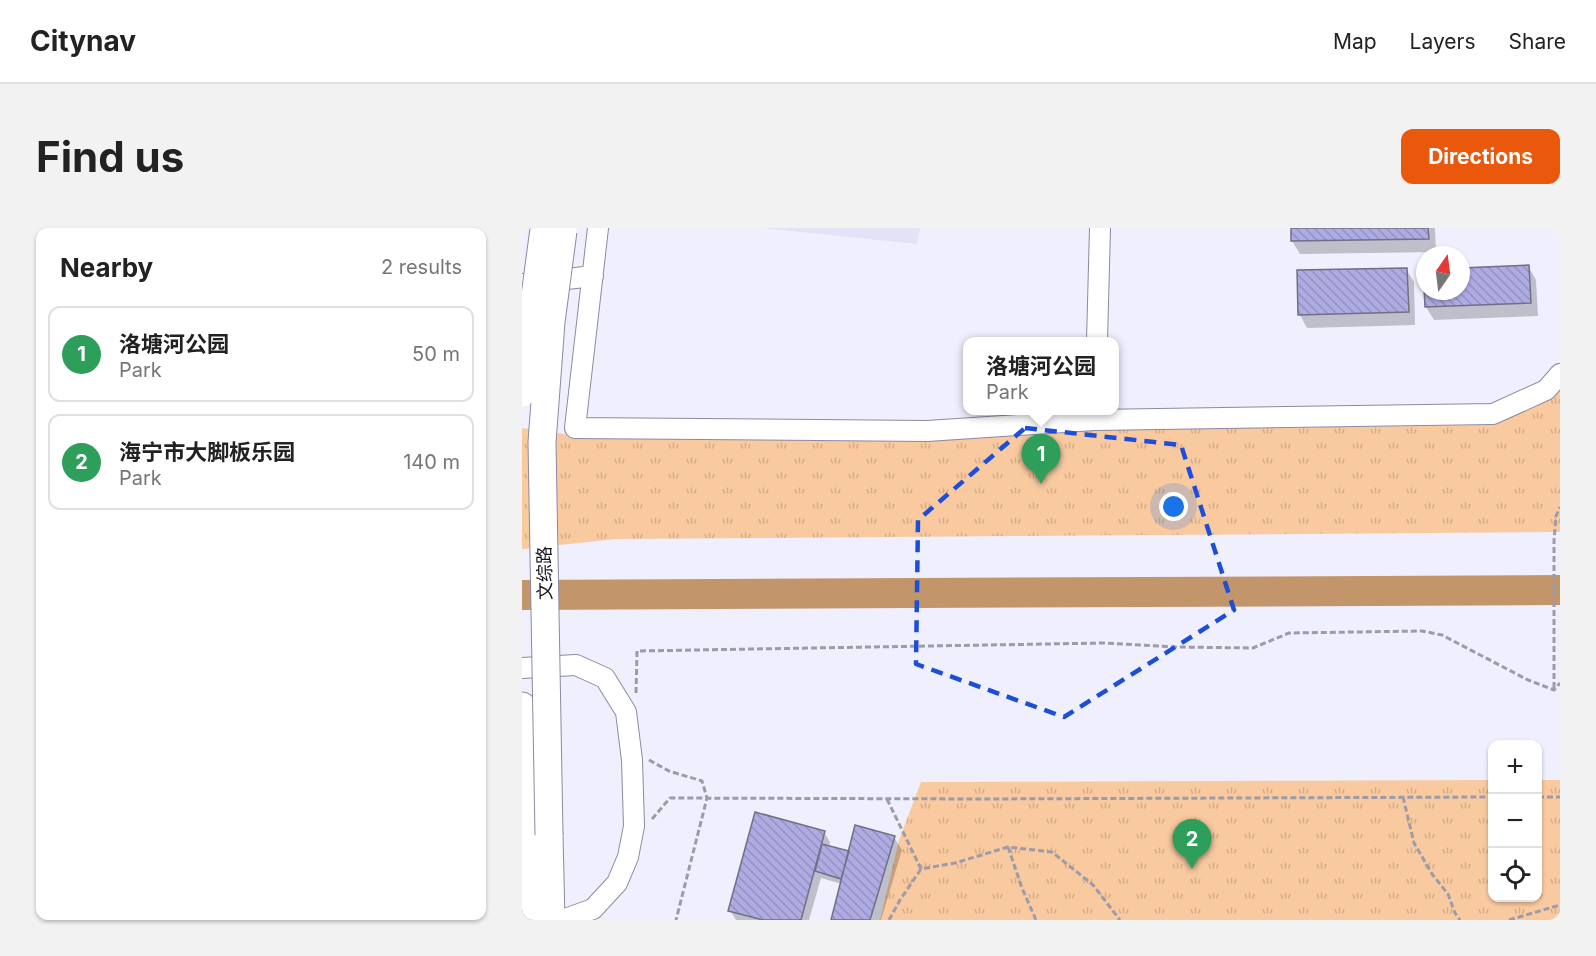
<!DOCTYPE html>
<html lang="en">
<head>
<meta charset="utf-8">
<style>
  body { margin:0; font-family:Inter,"Noto Sans SC",sans-serif; background:#f2f2f2; color:#222 }
  .controls { position:absolute; right:18px; bottom:18px; display:grid; overflow:hidden; border-radius:12px; box-shadow:0 2px 4px #0004 }
  .controls button { width:54px; height:54px; display:grid; place-items:center; padding:0; border:0; border-bottom:2px solid #e0e0e0; background:#fff; color:#222; font:30px sans-serif }
  .compass { position:absolute; left:894px; top:18px; width:54px; height:54px; border-radius:50%; background:#fff; box-shadow:0 2px 4px #0004; rotate:14deg }
  .you { position:absolute; left:652px; top:279px; width:21px; height:21px; margin:-15px; border:4px solid #fff; border-radius:50%; background:#1a73e8; box-shadow:0 0 0 9px #1a73e833 }
  .badge { display:grid; place-items:center; width:39px; height:39px; border-radius:50%; background:#ea580c; color:#fff; font-size:20px; font-weight:700 }
  .pin { position:absolute; translate:-50% -50px; filter:drop-shadow(0 2px 3px #0008) }
  .pin::after { content:''; position:absolute; top:32px; width:21px; height:18px; background:inherit; clip-path:polygon(0 0,100% 0,50% 100%) }
  .popup { position:absolute; left:441px; top:109px; width:156px; height:78px; box-sizing:border-box; display:grid; place-content:center; border-radius:12px; background:#fff; filter:drop-shadow(0 2px 4px #0005); font-size:20px; white-space:nowrap; color:#767676 }
  .popup b { font-size:22px; color:#222 }
  .popup::after { content:''; position:absolute; left:50%; top:100%; margin-left:-12px; border:12px solid transparent; border-top-color:#fff }
  .list { margin:0; padding:0; list-style:none }
  h2 { display:flex; justify-content:space-between; align-items:center; height:78px; margin:0; padding:0 24px; font-size:26px }
  h2 small { font-size:20px; font-weight:400; color:#767676 }
  .list li { display:grid; grid-template-columns:39px 1fr auto; gap:18px; align-items:center; box-sizing:border-box; height:96px; margin:0 12px 12px; padding:0 12px; border:2px solid #e0e0e0; border-radius:12px }
  .list b { display:block; font-size:22px; white-space:nowrap }
  .list p { margin:0; font-size:20px; white-space:nowrap; color:#767676 }
  .list em { font-size:20px; font-style:normal; color:#767676 }
  .icon { flex:none; width:33px; height:33px; fill:none; stroke:currentColor; stroke-width:2; stroke-linecap:round; stroke-linejoin:round }
  .map { position:relative; flex:none; width:1038px; height:692px; overflow:hidden; border-radius:12px }
  header { display:flex; align-items:center; gap:36px; box-sizing:border-box; height:84px; padding:0 30px; background:#fff; border-bottom:2px solid #e0e0e0 }
  header strong { font-size:28px }
  nav { display:flex; gap:33px; margin-inline-start:auto; font-size:21px }
  .intro { display:flex; align-items:center; justify-content:space-between; box-sizing:border-box; height:144px; padding:0 36px }
  h1 { margin:0; font-size:42px }
  .button { padding:15px 27px; border-radius:12px; background:#ea580c; color:#fff; font-size:21px; font-weight:700 }
  main { display:flex; gap:36px; padding:0 36px }
  aside { flex:1; background:#fff; border-radius:12px; box-shadow:0 2px 4px #0004 }
  .map>svg:first-child { display:block }
  .built { fill:#e3e2f6 }
  .park { fill:url(#park-tufts) }
  .shadow { fill:#0003 }
  .lines { fill:none; stroke-linecap:round; stroke-linejoin:round }
  .river { stroke:#c3956b; stroke-width:30 }
  .building { fill:url(#building-back-hatch); stroke:#706f85; stroke-width:1.5 }
  .street-casing { stroke:#8b8aa1; stroke-width:22 }
  .secondary-casing { stroke:#8b8aa1; stroke-width:29 }
  .path { stroke:#9c9ca8; stroke-width:3; stroke-dasharray:6 3; stroke-linecap:butt }
  .street { stroke:#fff; stroke-width:20 }
  .secondary { stroke:#fff; stroke-width:27 }
  .secondary-bridge-casing { stroke:#8b8aa1; stroke-width:29; stroke-linecap:butt }
  .secondary-bridge { stroke:#fff; stroke-width:27 }
  .marked { fill:none; stroke:#1d4ed8; stroke-width:4.5; stroke-dasharray:12 8; stroke-linejoin:round }
  .labels { text-anchor:middle; stroke-width:5; stroke-linejoin:round; paint-order:stroke }
  .street-label { font-size:18px; fill:#15141c; stroke:#fefefe }
</style>
</head>
<body>
<header>
<strong>Citynav</strong>
<nav><a>Map</a><a>Layers</a><a>Share</a></nav>
</header>
<div class="intro"><h1>Find us</h1><a class="button">Directions</a></div>
<main>
<aside>
<h2>Nearby<small>2 results</small></h2>
<ul class="list">
<li><span class="badge" style="background:#2e9e5b">1</span><div><b>洛塘河公园</b><p>Park</p></div><em>50 m</em></li>
<li><span class="badge" style="background:#2e9e5b">2</span><div><b>海宁市大脚板乐园</b><p>Park</p></div><em>140 m</em></li>
</ul>
</aside>
<div class="map">
<svg width="1038" height="692" viewBox="0 0 1038 692">
  <defs>
    <pattern id="park-tufts" width="24" height="20" patternUnits="userSpaceOnUse" patternTransform="scale(1.5)"><rect width="24" height="20" fill="#f9caa0"/><path d="M3 7l-1-3M5 7V3M7 7l1-3M15 17l-1-3M17 17v-4M19 17l1-3" fill="none" stroke="#d5ad89"/></pattern>
    <pattern id="building-back-hatch" width="6" height="6" patternUnits="userSpaceOnUse" patternTransform="scale(1.5)"><rect width="6" height="6" fill="#aeaae2"/><path d="M-1 5l2 2M0 0l6 6M5-1l2 2" fill="none" stroke="#9591c1"/></pattern>
  </defs>
  <rect width="100%" height="100%" fill="#efeffe"/>
  <path class="built" d="M239 0H398L395 16Z"/>
  <path class="park" d="M1038 155V304L94 311 0 321V200L56 208 969 197Z
    M970 552V670H1016V552H1038V692H358L377 612 399 554Z"/>
  <path class="shadow" d="M770 0H913L914 24 778 26 770 13Z
    M1006 38 1014 52 1016 88 912 92 904 79V63H939V41Z
    M884 41 892 54 893 97 785 100 778 87Z
    M302 604 308 614 307 619 328 625 372 609 380 622 359 692H310L320 656 299 650 287 692H214L208 682Z"/>
  <g class="lines">
    <path class="river" d="M0 367 1038 362"/>
  </g>
  <path class="building" d="M769 0H906L907 11 769 13Z
    M1007 37 1009 75 903 79 901 41H903V63H939V40Z
    M885 40 887 84 776 87 775 42Z
    M233 584 303 603 279 692H241L206 683Z
    M333 597 373 608 348 692H309Z
    M300 616 327 623 319 651 293 643Z"/>
  <g class="lines">
    <g class="street-casing">
      <path id="street" d="M76 0 53 200 405 203 572 192 971 186 1024 162 1038 146
        M0 56 71 48
        M575 113 578 0
        M0 440 54 437 83 450 104 484 110 532 112 598 106 629 95 655 71 681 43 691 34 692"/>
    </g>
    <g class="secondary-casing">
      <path id="secondary" d="M0 478 6 692
        M27 607 29 692"/>
    </g>
    <path class="path" d="M1032 460V313L1034 288 1038 279
      M114 465 115 423 583 415 655 419 731 420 767 405 900 403 920 407 1006 452 1032 462 1038 455
      M127 532 147 543 180 553 185 570 154 692
      M881 569 892 615 910 646 926 666 933 685 938 692
      M1016 569H1038
      M365 571 399 641 433 635 486 619 530 624 571 657 598 692
      M130 591 148 570 461 571 970 569
      M486 619 500 660 514 692
      M367 692 378 672 399 641
      M987 692 1038 677"/>
    <use href="#street" class="street"/>
    <use href="#secondary" class="secondary"/>
    <g class="secondary-bridge-casing">
      <path id="secondary-bridge" d="M0 165 22 1
        M27 607 20 214 29 94 41 3"/>
    </g>
    <use href="#secondary-bridge" class="secondary-bridge"/>
  </g>
  <path class="marked" d="M503 200 659 217 712 382 542 489 394 436 396 292Z"/>
  <g class="labels">
    <g class="street-label">
      <text transform="translate(23 345) rotate(-91)" y="6">文综路</text>
    </g>
  </g>
</svg>
<div class="controls">
<button>+</button>
<button>−</button>
<button><svg class="icon" aria-label="locate" viewBox="0 0 24 24"><circle cx="12" cy="12" r="6"/><path d="M12 2v4M12 18v4M2 12h4M18 12h4"/></svg></button>
</div>
<svg class="compass" viewBox="-18 -18 36 36"><path d="M0-13l5 13h-10z" fill="#e53935"/><path d="M0 13l5-13h-10z" fill="#767676"/></svg>
<div class="you"></div>
<div class="pin badge" style="left:519px;top:256px;background:#2e9e5b">1</div>
<div class="popup"><b>洛塘河公园</b>Park</div>
<div class="pin badge" style="left:670px;top:641px;background:#2e9e5b">2</div>
</div>
</main>
</body>
</html>
